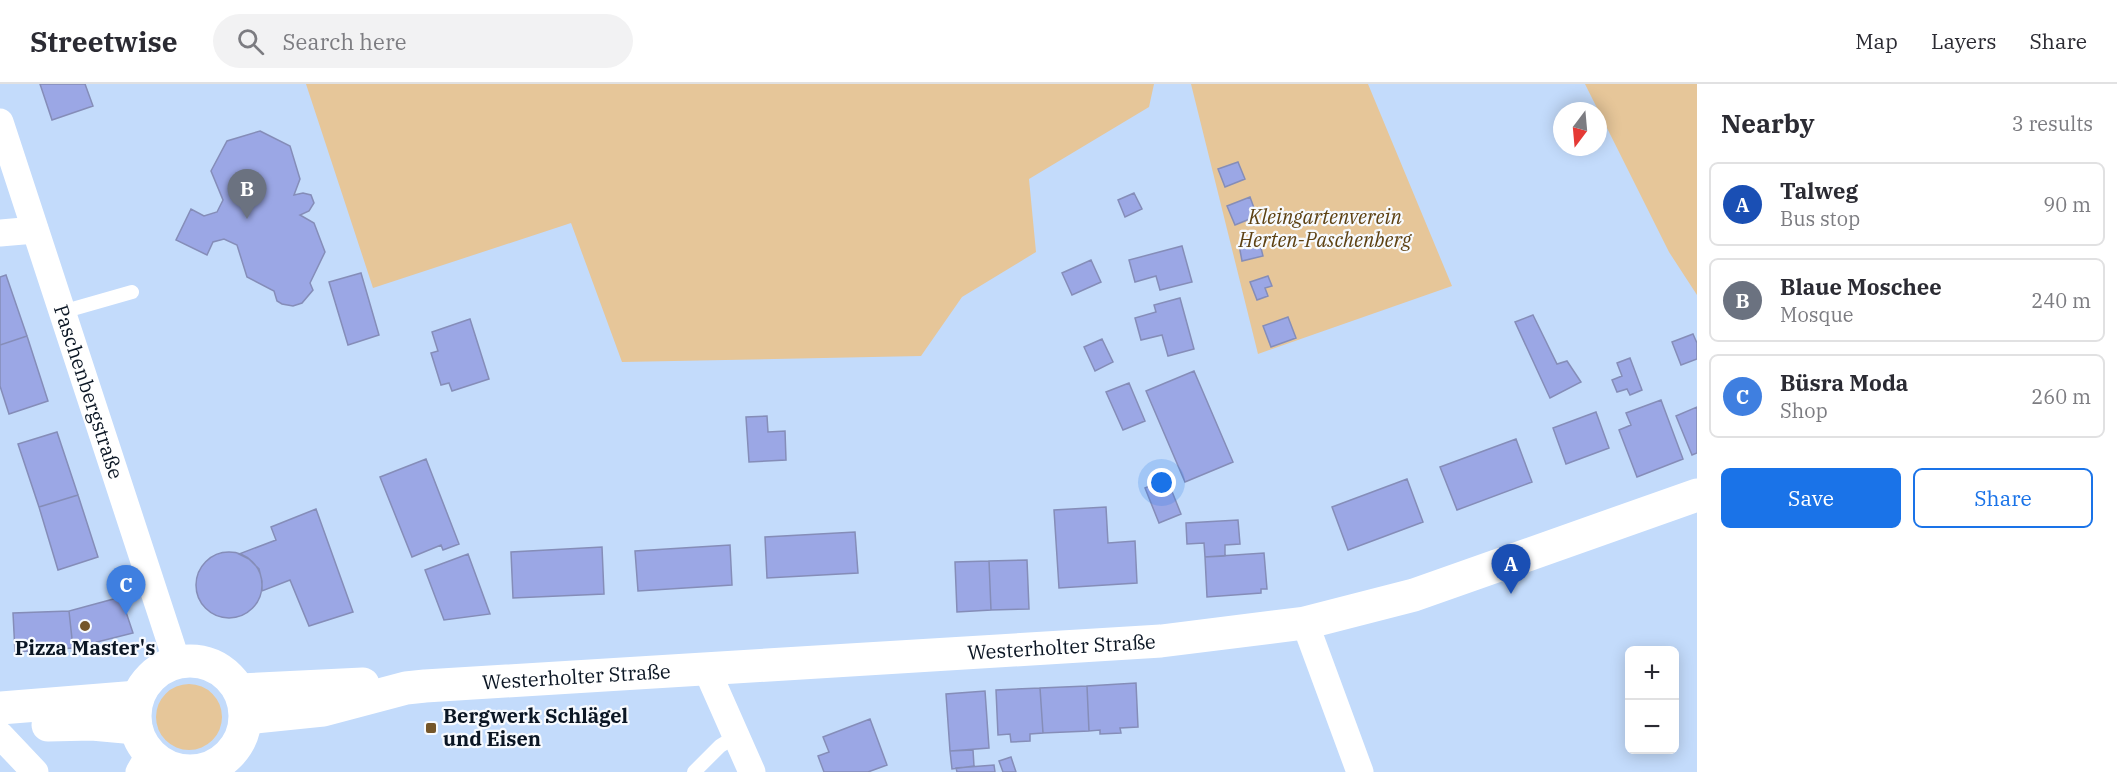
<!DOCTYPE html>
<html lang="en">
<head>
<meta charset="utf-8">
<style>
  body { margin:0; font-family:"IBM Plex Serif",serif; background:#f2f2f3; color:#2b2b33 }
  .controls { position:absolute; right:18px; bottom:18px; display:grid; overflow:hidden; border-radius:9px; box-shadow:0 3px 15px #0003 }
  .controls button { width:54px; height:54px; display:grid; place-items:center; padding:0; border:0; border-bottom:2px solid #e1e1e2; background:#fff; color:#2b2b33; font:30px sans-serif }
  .compass { position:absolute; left:1553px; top:18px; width:54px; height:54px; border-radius:50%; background:#fff; box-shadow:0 3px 15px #0003; rotate:196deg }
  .you { position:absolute; left:1162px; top:399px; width:21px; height:21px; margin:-15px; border:4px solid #fff; border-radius:50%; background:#1a73e8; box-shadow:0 0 0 9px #1a73e833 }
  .badge { display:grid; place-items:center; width:39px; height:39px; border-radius:50%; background:#1a73e8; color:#fff; font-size:20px; font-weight:700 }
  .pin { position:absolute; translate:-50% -50px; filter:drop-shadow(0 2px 3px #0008) }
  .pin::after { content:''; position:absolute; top:32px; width:21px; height:18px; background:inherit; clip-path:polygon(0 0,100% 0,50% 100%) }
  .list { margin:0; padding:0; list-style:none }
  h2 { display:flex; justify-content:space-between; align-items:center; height:78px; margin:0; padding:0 24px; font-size:26px }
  h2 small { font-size:20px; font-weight:400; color:#7c7c81 }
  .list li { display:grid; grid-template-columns:39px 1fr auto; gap:18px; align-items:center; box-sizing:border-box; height:84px; margin:0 12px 12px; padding:0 12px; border:2px solid #e1e1e2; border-radius:9px }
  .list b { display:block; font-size:22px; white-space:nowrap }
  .list p { margin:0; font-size:20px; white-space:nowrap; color:#7c7c81 }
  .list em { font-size:20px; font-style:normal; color:#7c7c81 }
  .actions { display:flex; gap:12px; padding:18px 24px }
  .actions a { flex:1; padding:14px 0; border:2px solid #1a73e8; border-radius:9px; text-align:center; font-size:21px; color:#1a73e8 }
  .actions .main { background:#1a73e8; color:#fff }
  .icon { flex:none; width:33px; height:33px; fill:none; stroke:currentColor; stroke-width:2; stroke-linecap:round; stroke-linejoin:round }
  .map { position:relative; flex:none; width:1697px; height:688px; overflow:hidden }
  header { display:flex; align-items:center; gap:36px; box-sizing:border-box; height:84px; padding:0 30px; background:#fff; border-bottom:2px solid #e1e1e2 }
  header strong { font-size:28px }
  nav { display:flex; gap:33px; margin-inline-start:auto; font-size:21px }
  .search { width:420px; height:54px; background:#f2f2f3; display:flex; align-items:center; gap:15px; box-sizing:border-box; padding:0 21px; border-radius:33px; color:#7c7c81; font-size:22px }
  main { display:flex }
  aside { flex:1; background:#fff }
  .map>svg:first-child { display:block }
  .green { fill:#e6c699 }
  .building { fill:#9ba7e5; stroke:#858db8; stroke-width:1.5 }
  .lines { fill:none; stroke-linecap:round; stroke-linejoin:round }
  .service { stroke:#fff; stroke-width:14 }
  .minor { stroke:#fff; stroke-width:27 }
  .primary { stroke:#fff; stroke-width:33 }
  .poi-dot { fill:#74562a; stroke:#f7fafe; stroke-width:2 }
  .labels { text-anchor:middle; stroke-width:4.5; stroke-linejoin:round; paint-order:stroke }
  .park-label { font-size:20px; font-style:italic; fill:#5d4112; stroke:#f7fafe }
  .street-label { font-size:20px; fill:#0b1624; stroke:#f7fafe }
  .poi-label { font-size:20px; font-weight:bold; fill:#0b1624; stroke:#f7fafe }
</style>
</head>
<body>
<header>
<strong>Streetwise</strong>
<div class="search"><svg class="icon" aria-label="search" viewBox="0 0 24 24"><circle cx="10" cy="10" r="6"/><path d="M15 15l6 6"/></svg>Search here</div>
<nav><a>Map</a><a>Layers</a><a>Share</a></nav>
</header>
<main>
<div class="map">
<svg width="1697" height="688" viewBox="0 0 1697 688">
  <rect width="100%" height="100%" fill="#c3dbfb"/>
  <path class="green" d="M306 0H1154L1149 23 1029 95 1036 168 962 213 921 272 622 278 571 139 373 204Z
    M1191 0H1368L1452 202 1258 270Z
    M1585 0H1697V211L1669 168Z
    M156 633a33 33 0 1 1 66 0a33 33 0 1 1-66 0Z"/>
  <path class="building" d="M40 0H85L93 22 52 36Z
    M260 47 290 62 300 95 294 111 303 109 311 111 314 119 309 127 300 131 314 139 325 168 310 199 313 206 302 219 293 222 282 220 277 217 274 207 247 193 237 161 224 155 213 158 207 171 176 156 191 125 204 132 217 128 223 116 211 87 227 57Z
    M1238 78 1245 95 1225 103 1218 85Z
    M1134 109 1142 125 1125 133 1118 116Z
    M1250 113 1257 132 1235 141 1227 122Z
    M1259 156 1263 172 1242 177 1239 161Z
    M1182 162 1192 198 1160 206 1156 192 1135 198 1129 176Z
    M1091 176 1101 198 1072 211 1062 189Z
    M361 189 379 251 348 261 329 198Z
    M6 191 27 252 0 261V193Z
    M1268 192 1272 202 1265 204 1268 212 1257 216 1250 198Z
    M1180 214 1194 265 1168 272 1162 251 1141 256 1135 234 1156 228 1154 221Z
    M1533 231 1557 280 1567 277 1581 298 1550 314 1515 238Z
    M1288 233 1296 254 1271 263 1263 242Z
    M470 235 489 295 452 307 449 299 441 301 431 269 438 267 432 248Z
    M1693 250 1697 259V275L1681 281 1672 258Z
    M27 252 48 317 9 330 0 302V261Z
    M1102 255 1113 278 1095 287 1084 263Z
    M1630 274 1642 306 1630 311 1627 305 1617 308 1612 296 1622 292 1617 279Z
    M1194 287 1233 378 1185 398 1146 307Z
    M1129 299 1145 337 1123 346 1106 308Z
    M1661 316 1683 375 1637 393 1619 346 1631 341 1626 329Z
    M1697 323V369L1692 371 1676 332Z
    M1596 328 1609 364 1566 380 1553 344Z
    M767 332 768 348 785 347 786 376 749 378 746 333Z
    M57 348 78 411 39 423 18 360Z
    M1516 355 1532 398 1457 426 1440 383Z
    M426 375 459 460 443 466 441 461 412 473 380 393Z
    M1167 395 1181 430 1159 439 1145 404Z
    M1407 395 1423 438 1348 466 1332 423Z
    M78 411 98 473 58 486 39 423Z
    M1106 423 1108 459 1135 457 1137 499 1059 504 1054 426Z
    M316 425 353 528 309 542 290 496 262 507V497L259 485 249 475 239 470 276 456 271 443Z
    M1238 436 1240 460 1225 461V472L1205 473 1204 459 1187 460 1186 439Z
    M855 448 858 489 767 494 765 453Z
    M730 461 732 501 638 507 635 467Z
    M602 463 604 510 513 514 511 468Z
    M196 501a33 33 0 1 1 66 0a33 33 0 1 1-66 0Z
    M1264 469 1267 505H1261V509L1207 513 1205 473Z
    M468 470 490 530 444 536 425 486Z
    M1027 476 1029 525 991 526 989 477Z
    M989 477 991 526 957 528 955 478Z
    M121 513 133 549 73 564 69 527Z
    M69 527 73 564 15 568 13 529Z
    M1136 599 1138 643 1120 644 1121 649 1100 650V646L1089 647 1087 602Z
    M1087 602 1089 647 1043 649 1040 604Z
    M1040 604 1043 649 1030 650V657L1011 658 1010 650 998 651 996 606Z
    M985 607 989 664 950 667 946 610Z
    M870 635 887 681 868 688H824L818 672 829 668 823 653Z
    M973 666 974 682 952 685 950 667Z
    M1011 673 1016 688H1003L999 677Z
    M994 681 995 688H957L956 684Z"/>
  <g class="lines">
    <path class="service" d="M62 228 132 208
      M694 688 720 662 736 652"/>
    <g class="minor">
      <path id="s1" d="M0 38 177 578"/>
      <path d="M0 149 35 146"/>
      <path d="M1305 539 1360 688"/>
      <path d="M706 584 752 688"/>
      <path d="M0 651 35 688"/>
      <path d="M139 688 150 669"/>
      <path d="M172 688 175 685"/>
    </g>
    <g class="primary">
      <circle cx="190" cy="632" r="55"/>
      <path d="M240 606 363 600"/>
      <path d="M0 624 138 613"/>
      <path id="s2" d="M246 634 323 626 406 604 425 602 1161 557 1305 539 1414 511 1697 411"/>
      <path d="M48 641 92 640 136 644"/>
    </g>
  </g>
  <g class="poi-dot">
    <circle cx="85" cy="542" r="6"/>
    <rect x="425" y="638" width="12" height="12" rx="3"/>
  </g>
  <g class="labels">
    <g class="park-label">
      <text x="1325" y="140">Kleingartenverein<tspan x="1325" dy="23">Herten-Paschenberg</tspan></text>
    </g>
    <g class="street-label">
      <text dy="7" stroke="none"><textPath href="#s1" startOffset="284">Paschenbergstraße</textPath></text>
      <text dy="7" stroke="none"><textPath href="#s2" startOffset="820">Westerholter Straße</textPath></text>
      <text dy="7" stroke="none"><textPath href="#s2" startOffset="334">Westerholter Straße</textPath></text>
    </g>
    <g class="poi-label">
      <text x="85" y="571">Pizza Master's</text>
      <text x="443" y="639" text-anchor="start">Bergwerk Schlägel<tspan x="443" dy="23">und Eisen</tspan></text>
    </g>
  </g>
</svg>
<div class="controls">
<button>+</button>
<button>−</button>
</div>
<svg class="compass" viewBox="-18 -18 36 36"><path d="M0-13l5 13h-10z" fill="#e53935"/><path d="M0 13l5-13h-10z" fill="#7c7c81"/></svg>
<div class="you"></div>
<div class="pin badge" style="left:1511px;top:510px;background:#1a4fb4">A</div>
<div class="pin badge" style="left:247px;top:135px;background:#6b7280">B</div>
<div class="pin badge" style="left:126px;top:531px;background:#3f7fe0">C</div>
</div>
<aside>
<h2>Nearby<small>3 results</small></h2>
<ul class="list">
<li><span class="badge" style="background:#1a4fb4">A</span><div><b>Talweg</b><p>Bus stop</p></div><em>90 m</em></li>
<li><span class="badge" style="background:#6b7280">B</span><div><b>Blaue Moschee</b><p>Mosque</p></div><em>240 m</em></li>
<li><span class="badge" style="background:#3f7fe0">C</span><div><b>Büsra Moda</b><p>Shop</p></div><em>260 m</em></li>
</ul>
<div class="actions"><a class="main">Save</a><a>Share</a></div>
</aside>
</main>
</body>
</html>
